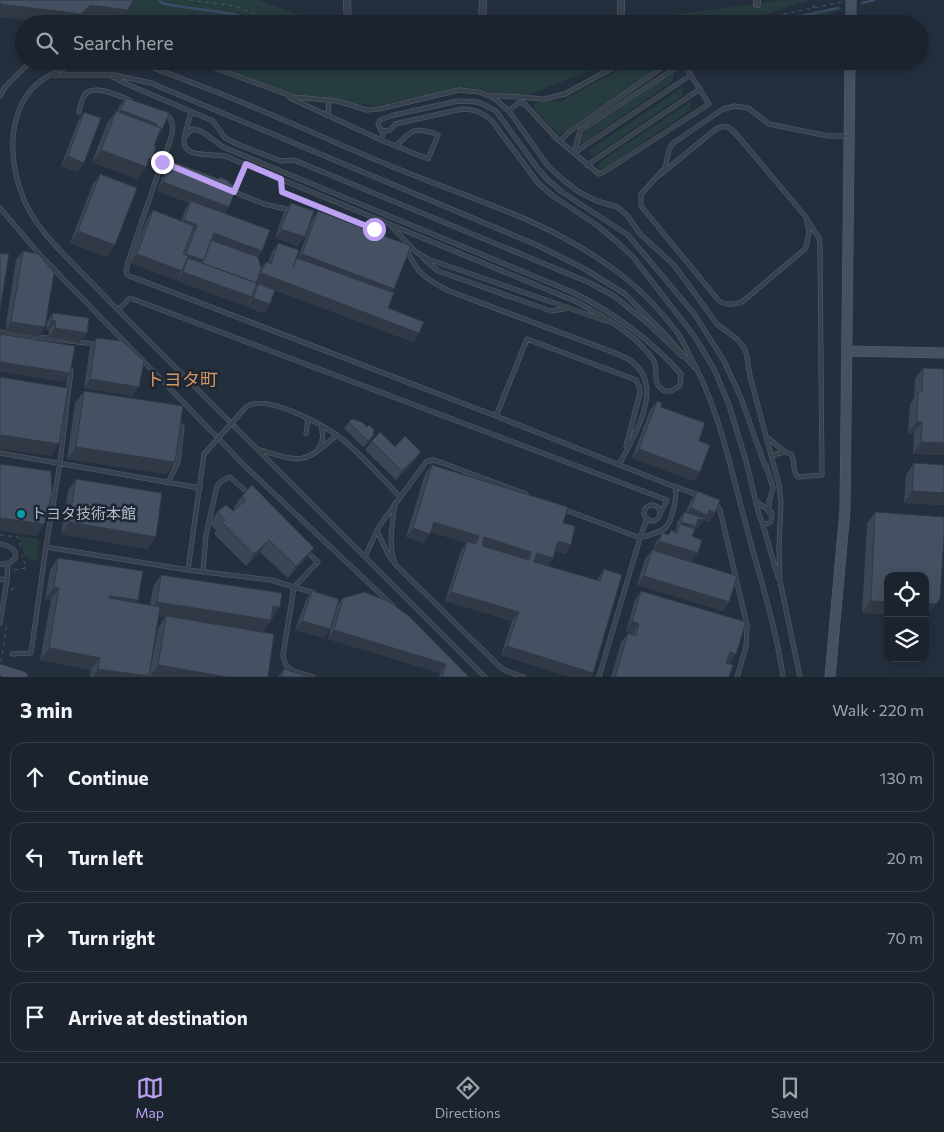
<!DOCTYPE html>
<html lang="en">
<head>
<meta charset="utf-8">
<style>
  body { margin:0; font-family:Commissioner,"Noto Sans JP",sans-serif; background:#282f3a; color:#f1f3f6 }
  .controls { position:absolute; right:15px; bottom:15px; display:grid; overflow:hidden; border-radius:10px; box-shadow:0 2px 12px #0003 }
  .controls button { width:45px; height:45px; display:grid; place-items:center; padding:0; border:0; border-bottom:1px solid #39404a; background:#1b232e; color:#f1f3f6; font:25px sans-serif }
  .stop { position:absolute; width:15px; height:15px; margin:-11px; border:4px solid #bca0f2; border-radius:50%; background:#fff }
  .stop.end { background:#bca0f2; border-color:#fff; box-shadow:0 1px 5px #0008 }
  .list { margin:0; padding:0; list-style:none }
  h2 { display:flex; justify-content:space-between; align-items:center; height:65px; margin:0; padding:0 20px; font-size:21px }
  h2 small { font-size:16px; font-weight:400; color:#a0a4aa }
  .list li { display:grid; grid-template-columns:32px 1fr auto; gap:15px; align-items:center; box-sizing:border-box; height:70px; margin:0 10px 10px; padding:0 10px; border:1px solid #39404a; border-radius:15px }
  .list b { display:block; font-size:19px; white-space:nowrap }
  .list em { font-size:16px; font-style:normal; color:#a0a4aa }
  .icon { flex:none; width:28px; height:28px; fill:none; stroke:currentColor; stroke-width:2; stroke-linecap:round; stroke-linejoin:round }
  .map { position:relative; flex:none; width:944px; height:677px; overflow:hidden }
  .search { position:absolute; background:#1b232e; box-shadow:0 2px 12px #0003; left:15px; right:15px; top:15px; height:55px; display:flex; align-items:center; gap:12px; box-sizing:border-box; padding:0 18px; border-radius:28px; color:#a0a4aa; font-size:19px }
  .sheet { height:385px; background:#1b232e }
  nav { display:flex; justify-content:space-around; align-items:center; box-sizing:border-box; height:70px; border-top:1px solid #39404a; background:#1b232e; font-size:14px; color:#a0a4aa }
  nav a { display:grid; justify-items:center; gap:2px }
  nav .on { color:#bca0f2 }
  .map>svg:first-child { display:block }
  .green { fill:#263c3f }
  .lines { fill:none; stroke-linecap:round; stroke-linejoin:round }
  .stream { stroke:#394c67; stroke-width:2.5 }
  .lane-casing { stroke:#565f6c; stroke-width:5 }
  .street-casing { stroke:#565f6c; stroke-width:8 }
  .secondary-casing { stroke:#565f6c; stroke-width:11 }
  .path { stroke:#44595c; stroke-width:1; stroke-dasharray:4 4; stroke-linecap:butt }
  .lane { stroke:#38414e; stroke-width:4 }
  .street { stroke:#38414e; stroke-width:7 }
  .secondary { stroke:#465061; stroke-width:10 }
  .lane-bridge-casing { stroke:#565f6c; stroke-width:5; stroke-linecap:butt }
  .lane-bridge { stroke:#38414e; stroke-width:4 }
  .wall { fill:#3b4654; fill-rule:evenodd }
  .shaded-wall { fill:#303945 }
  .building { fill:#455162; stroke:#303945; fill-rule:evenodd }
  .route { stroke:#bca0f2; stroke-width:6 }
  .culture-dot { fill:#0f9aa8; stroke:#1d2633; stroke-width:2 }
  .labels { text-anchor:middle; stroke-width:5; stroke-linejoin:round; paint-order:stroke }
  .poi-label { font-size:15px; fill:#b4bcc9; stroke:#1d2633; text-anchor:start }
  .quarter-label { font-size:18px; fill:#d59563; stroke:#1d2633 }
</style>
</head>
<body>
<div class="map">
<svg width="944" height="677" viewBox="0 0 944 677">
  <rect width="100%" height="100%" fill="#242f3e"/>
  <path class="green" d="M130 0H259L325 24H75L82 17Z
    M785 0H810L735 24H557L641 19Z
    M843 8 806 24H737Z
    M201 61H616L522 97 467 87 375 106 292 95Z
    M634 61H664L660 67 559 135 534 108V104L538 101H562Z
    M674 71 673 81 583 143 579 144V141L581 135Z
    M684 86 682 96 595 155 592 156 590 154V149Z
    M691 101 690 110 603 170 598 168 600 162Z
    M19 537 36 538 39 542 37 560H31L29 556 25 557Z"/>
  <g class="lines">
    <path class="stream" d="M159 0 162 3 170 5 234 14 259 24
      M862 3 874 0
      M764 24 838 8"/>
    <g class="lane-casing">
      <path id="lane" d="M85 61C67 66 42 76 30 91 6 122 10 166 24 200 37 230 63 253 85 276 111 303 138 330 165 357 272 463 378 570 485 677
        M130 61C159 68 186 81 214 91 272 114 329 140 386 164 461 196 542 217 609 266 635 284 657 306 676 331 682 338 686 348 690 356 720 410 731 470 747 529 760 578 776 627 783 677
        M196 61 294 97 337 101 367 110 379 109 459 90 479 92 494 98 509 111 548 166 562 179 579 192 597 201 617 207 627 215 640 234 674 265 717 324 738 340 745 349 747 357 750 376 779 485 781 503 779 548 780 581 800 677
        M53 75H114L151 83 539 246 583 268 625 294 659 328 695 368
        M113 77 129 85 213 121 225 138 237 144 281 161 294 160 588 282 614 296 645 321 682 356
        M490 95 544 99 565 94 625 61
        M0 96 5 87 31 61
        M290 98 381 140 384 131
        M509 111 518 103H524L556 138 599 174 604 172 709 104 682 61
        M79 112C80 107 81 101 84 96 92 82 119 96 130 100
        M328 116 329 100
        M193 129 201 131 223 147 572 292C613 312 650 339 681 374L680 385C676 390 669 393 663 390 652 384 658 370 654 361 652 358 649 354 647 352 629 330 600 315 577 302L225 156C213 153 183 159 184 141 184 135 188 132 193 129Z
        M185 134 191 112
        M381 140 428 159 438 135C416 126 412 129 396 146
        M560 141 569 132 672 61
        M574 153 580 131 683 63
        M574 153 691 75
        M162 162C167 147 182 123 164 113
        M587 165 700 89
        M173 167 162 162 128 262 126 271 127 275 496 416 675 487C678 495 672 519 667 526 661 533 649 535 640 538L599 677
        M661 174 716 129C725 124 730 127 736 134L806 217 809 232 806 248 742 302C734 305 727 306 719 301L641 206V194L665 168 669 150 672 144 723 109 735 106 748 108 769 124 828 136H847
        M281 179 282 192 374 229 377 223 381 220
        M230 190 264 204 290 210
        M235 190 246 164
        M0 208 41 256 248 469 393 606
        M391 226 416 252 428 259 606 321
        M405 251 408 252C417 274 428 280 449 291L610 351C616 354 623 356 628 359 668 384 634 435 619 465
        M423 258 438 271 551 311 569 308
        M118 310 130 298 667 500 660 514
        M0 332 94 344
        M246 407C266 393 325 425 342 439 363 456 381 477 400 497
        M496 416 527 339 636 380 639 386 640 393 626 446
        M306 434 308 419
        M768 438 785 452 791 454C796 461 791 471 798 477L822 475 820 246 819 238 808 221
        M318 449C324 441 323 434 321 425
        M260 450C303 463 303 464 337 435
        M0 453 200 488
        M772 455 785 452
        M168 483 178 462 182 426
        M674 486 700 496
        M757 502 772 513 771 522 766 524 762 522 759 515 746 461 729 405 714 369 695 337 633 257 617 242 598 226 553 196 538 183 492 121C483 113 475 109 462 109L395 124C391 131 388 132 381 130L378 125 380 120 394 115 458 101 478 102 496 111 539 170 549 181 562 192 628 235 695 315 724 361 741 398 765 466 766 465 773 488 769 502V512
        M715 503 720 510 747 625 746 647 737 677
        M644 513a8 8 0 1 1 16 0a8 8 0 1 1-16 0Z
        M563 509 640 538 647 518
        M762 522 778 577
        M377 531 389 556 396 565 499 666 506 671 524 677
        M0 544C21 547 21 564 0 564
        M46 547 188 570 271 580 314 593
        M307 552 318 562 294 587 283 655C285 673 298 672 313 677
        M365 557 378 528 426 462 433 460 440 462 526 494
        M394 561C388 542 393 522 395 503
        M188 570 204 454
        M203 571 206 535 217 486 223 480 230 477 249 494
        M0 579 7 580 0 623
        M7 580 8 564
        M12 654 31 653 46 547 60 463 71 370"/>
    </g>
    <g class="street-casing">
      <path id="street" d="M347 0 348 24
        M621 0V14
        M757 0V4
        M482 24 483 0"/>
    </g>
    <g class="secondary-casing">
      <path id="secondary" d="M851 24V0
        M847 351 944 353
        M0 670 22 677
        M830 677 845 510 850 61"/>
    </g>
    <path class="path" d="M189 0 235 6 279 24
      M813 8 815 0
      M736 24 842 2
      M0 535 18 537 21 548
      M14 570 26 568 22 555
      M11 590 19 585
      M1 662 7 623"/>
    <use href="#lane" class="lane"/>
    <use href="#street" class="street"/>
    <use href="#secondary" class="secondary"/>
    <g class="lane-bridge-casing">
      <path id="lane-bridge" d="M204 454 246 407"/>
    </g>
    <use href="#lane-bridge" class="lane-bridge"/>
  </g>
  <path class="wall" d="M126 98 162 130 157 137 154 146 152 159 137 179 92 162 107 123 116 111H118L119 107Z
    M84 112 78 172 61 166 78 121Z
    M171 161 218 179 220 177 225 213 258 257 261 268 266 262 268 263 272 252 278 243 295 261 297 258H298L312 220 318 211 394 289 392 292 388 308 419 333 413 342 275 290 264 313 247 307 249 300 246 306 177 281 179 275 176 280 130 263 147 219 153 210 181 221 185 210 189 203 157 191 165 170ZM256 283 262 285 258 284 255 288Z
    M100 174 115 245 107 257 70 243 92 186Z
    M291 203 298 246 275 238 284 212Z
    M23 251 45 327 39 336 5 331 16 260Z
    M53 313 87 333 80 342 48 337 49 330H46L47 322Z
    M96 338 139 387 132 396 84 388 90 347Z
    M923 368 944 369V455L913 454 914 434 908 433 910 404 914 398 915 379Z
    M84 391 175 462 167 474 67 459 75 403Z
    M657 401 661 407 699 441 694 481 632 458 650 410Z
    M349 422 373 433 370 441 363 447 344 428Z
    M372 441 395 447 415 461 396 480 365 450Z
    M914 463 944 465V505L904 503 906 475Z
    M432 465 563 523 565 554 555 551 553 558 548 566 597 580 604 569 593 673 590 677H571L501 655 512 621 445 601 461 551 466 543 431 532 424 543 406 537 425 474Z
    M76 479 148 549 61 534 68 491Z
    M697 491 715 513 709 522 703 520 696 530 695 529 692 536 698 553 691 562 723 611 637 585 645 559 652 550 689 561 653 550 656 542 662 533 668 535 671 530 675 532 678 521 684 512H686L691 500Z
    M242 496 305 560 288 578 260 552 246 566 214 534 216 531 210 523 218 511H233L235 509 233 508Z
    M875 512 931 611 927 616 862 613 867 524Z
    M58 558 138 600 136 603 150 605 153 587 161 575 280 607 263 632 226 626 268 677H149L158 628 165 617 158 616 149 677H90L91 670 40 660 51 600 45 599 50 570Z
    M312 591 337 606 343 598 469 677H439L440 673 328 639 332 624 324 638 295 630 306 600Z
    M641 591 736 654 730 663 727 662 729 677H611L621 642 628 633 633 635V633L626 631 635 600Z
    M284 669 311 677H278Z"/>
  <path class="shaded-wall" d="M0 4 90 5 128 10 120 22 82 17 75 24H56L0 17Z
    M121 110 157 124 151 133 115 119Z
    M101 150 149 158 152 159 137 179 92 162Z
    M68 156 84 163 78 172 61 166Z
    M163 182 229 207 223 216 191 201 189 203 157 191Z
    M184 220 197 225 191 234 178 229Z
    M281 229 305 237 298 246 275 238Z
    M78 231 115 245 107 257 70 243Z
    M214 233 262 251 256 260 209 242Z
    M137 254 182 271 176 280 130 263Z
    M186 254 204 260 198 269 188 258 184 264 180 263Z
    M302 254 394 289 388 298 296 263Z
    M183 272 252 297 246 306 177 281Z
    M261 273 419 333 413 342 255 282Z
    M253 298 270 304 264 313 247 307Z
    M52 321H56L49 330H46Z
    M11 322 45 327 39 336 5 331Z
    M55 328 87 333 80 342 48 337Z
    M0 362 70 373 64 382 0 372Z
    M90 379 139 387 132 396 84 388Z
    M917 421 922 422 914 434 908 433Z
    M0 435 59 444 51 456 0 449Z
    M374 435 370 441 363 447 368 441Z
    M921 442 944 443V455L913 454Z
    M76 447 175 462 167 474 67 459Z
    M639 449 700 472 694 481 632 458Z
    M421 452 415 461 396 480 402 471Z
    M912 491 944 493V505L904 503Z
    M691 508 709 510 715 513 709 522 703 520 696 530 680 524 675 531Z
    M0 518 44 524 36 536 0 531Z
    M69 522 156 537 148 549 61 534Z
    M434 522 479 536 473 545 428 531Z
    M413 528 430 534 424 543 406 537Z
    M484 537 531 552 525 561 478 546Z
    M269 540 260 552 246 566 254 554Z
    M558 541 571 545 565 554 552 550Z
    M659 541 698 553 691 562 653 550Z
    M314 548 305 560 288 578 296 566Z
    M537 553 553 558 547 568 530 562Z
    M644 576 729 602 723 611 637 585Z
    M54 587 59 588 51 600 45 599Z
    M451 592 519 612 512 621 445 601Z
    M109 596 138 600 130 612 101 608Z
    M940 599 931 611 927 616H925V603Z
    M871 601 888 602V614L862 613Z
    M157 602 271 620 263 632 166 617V616L165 617 149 614Z
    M273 606 280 607 272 619Z
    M302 621 330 629 324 638 295 630Z
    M632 621 639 624 633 633 626 631Z
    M334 630 446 664 440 673 328 639Z
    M507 646 593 673 590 677H571L501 655Z
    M49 648 100 658 91 670 40 660Z
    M730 652 736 654 730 663 723 661Z
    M158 665 227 677H150Z
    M98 669 149 676V677H92Z"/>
  <path class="building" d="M0 0H133L128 10 90 5 81 14 0 4Z
    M126 98 169 113 162 130 160 129 161 128 156 126 157 124 121 110Z
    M116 111 161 128 154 146 156 147 152 159 149 158 146 167 101 150Z
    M84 112 101 118 84 163 68 156Z
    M171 161 219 179 220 177 229 181V183L237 186 229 207 163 182Z
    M100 174 137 188 115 245 78 231Z
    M191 201 270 230 262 251 214 233 204 260 186 254 197 225 184 220Z
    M291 203 314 211 305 237 281 229Z
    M153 210 194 226 183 254 188 256 182 271 137 254Z
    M318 211 411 246 394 289 302 254Z
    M211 240 258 257 261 268 256 283 202 263 204 260Z
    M278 243 299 250 293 267 297 258 394 293 388 308 424 322 419 333 261 273 266 262 271 264Z
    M23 251 39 254 54 273 45 327 11 322Z
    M0 253 9 254 0 310Z
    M188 258 257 283 252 297 183 272Z
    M258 284 275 290 270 304 253 298Z
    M53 313 89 318 87 333 55 328 56 321H52Z
    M0 334 75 346 70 373 0 362Z
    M96 338 122 341 144 361 139 387 90 379Z
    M923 368 944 369V443L921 442 922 422 917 421 918 392H922Z
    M0 377 68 388 59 444 0 435Z
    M84 391 183 406 175 462 76 447Z
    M657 401 662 403 661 407 705 423 699 441 710 445 700 472 639 449Z
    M352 419 362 422 367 427 369 425 375 431 373 432 374 435 368 441 349 422Z
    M380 432 395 447 405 436 421 452 402 471 372 441Z
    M914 463 944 465V493L912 491Z
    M0 464 51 471 52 494 44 524 0 518Z
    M432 465 568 507 563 523 575 526 571 545 558 541 553 558 537 553 534 562 600 581 604 569 622 575 593 673 507 646 519 612 451 592 467 542 476 544 479 536 434 522 430 534 413 528ZM484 537 531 552 529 560 482 546Z
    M76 479 162 493 156 537 69 522Z
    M252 485 314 548 296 566 269 540 254 554 222 522 225 520 218 511 226 505 233 511 246 500 242 496Z
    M697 491 720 500 715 513 709 510 707 515 691 508Z
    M684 512 704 518 703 520 698 519 696 526 681 522Z
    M875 512 944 517V537L940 599 936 604 925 603V576H888V602L871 601Z
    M680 524 695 529 692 536 702 540 698 553 659 541 662 533 669 535 671 530 677 533Z
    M652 550 737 576 729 602 644 576Z
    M58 558 143 571 138 600 109 596V598L160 607 149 676 98 669 100 658 49 648 59 588 54 587Z
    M161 575 282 593 280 607 273 606 271 620 157 602Z
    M312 591 339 599 330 629 302 621Z
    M641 591 746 622 736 654 730 652 726 663 733 665 729 677H615L628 633 636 636 639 624 632 621Z
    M364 592 388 601 409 616 469 677H442L446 664 334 630 343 598Z
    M166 616 274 634 268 677H227L158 665Z
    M284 669 311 677H281Z"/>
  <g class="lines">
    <path class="route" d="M162 162 234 192 246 164 281 179 282 192 374 229"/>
  </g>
  <circle class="culture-dot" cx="21" cy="514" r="5"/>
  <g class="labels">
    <g class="poi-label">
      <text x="31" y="519">トヨタ技術本館</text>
    </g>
    <g class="quarter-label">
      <text x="182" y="386">トヨタ町</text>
    </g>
  </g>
</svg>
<div class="controls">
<button><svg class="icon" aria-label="locate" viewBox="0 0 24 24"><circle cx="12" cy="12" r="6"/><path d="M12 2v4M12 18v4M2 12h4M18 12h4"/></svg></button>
<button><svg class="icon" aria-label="layers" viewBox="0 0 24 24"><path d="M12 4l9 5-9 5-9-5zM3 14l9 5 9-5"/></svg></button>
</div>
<div class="stop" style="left:374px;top:229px"></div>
<div class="stop end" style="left:162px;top:162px"></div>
<div class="search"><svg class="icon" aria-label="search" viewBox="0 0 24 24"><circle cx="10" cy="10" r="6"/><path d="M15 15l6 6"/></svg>Search here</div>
</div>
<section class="sheet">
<h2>3 min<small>Walk · 220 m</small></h2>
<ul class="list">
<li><svg class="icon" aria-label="ahead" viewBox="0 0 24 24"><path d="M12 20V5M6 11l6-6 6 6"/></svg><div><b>Continue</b></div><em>130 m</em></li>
<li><svg class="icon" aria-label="left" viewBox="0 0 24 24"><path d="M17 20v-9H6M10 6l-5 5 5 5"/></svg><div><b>Turn left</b></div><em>20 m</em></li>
<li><svg class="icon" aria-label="right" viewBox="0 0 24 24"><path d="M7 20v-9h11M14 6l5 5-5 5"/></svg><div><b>Turn right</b></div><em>70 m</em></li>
<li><svg class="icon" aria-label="arrive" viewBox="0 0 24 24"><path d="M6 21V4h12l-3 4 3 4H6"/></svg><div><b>Arrive at destination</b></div></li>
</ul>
</section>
<nav>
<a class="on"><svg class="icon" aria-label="map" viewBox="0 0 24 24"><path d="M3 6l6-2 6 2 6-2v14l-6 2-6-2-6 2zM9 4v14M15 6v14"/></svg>Map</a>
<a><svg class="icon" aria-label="directions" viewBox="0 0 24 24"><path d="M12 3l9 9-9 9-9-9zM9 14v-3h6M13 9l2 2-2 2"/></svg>Directions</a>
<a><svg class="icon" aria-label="saved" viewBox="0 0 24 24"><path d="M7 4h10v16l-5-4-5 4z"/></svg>Saved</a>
</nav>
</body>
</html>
